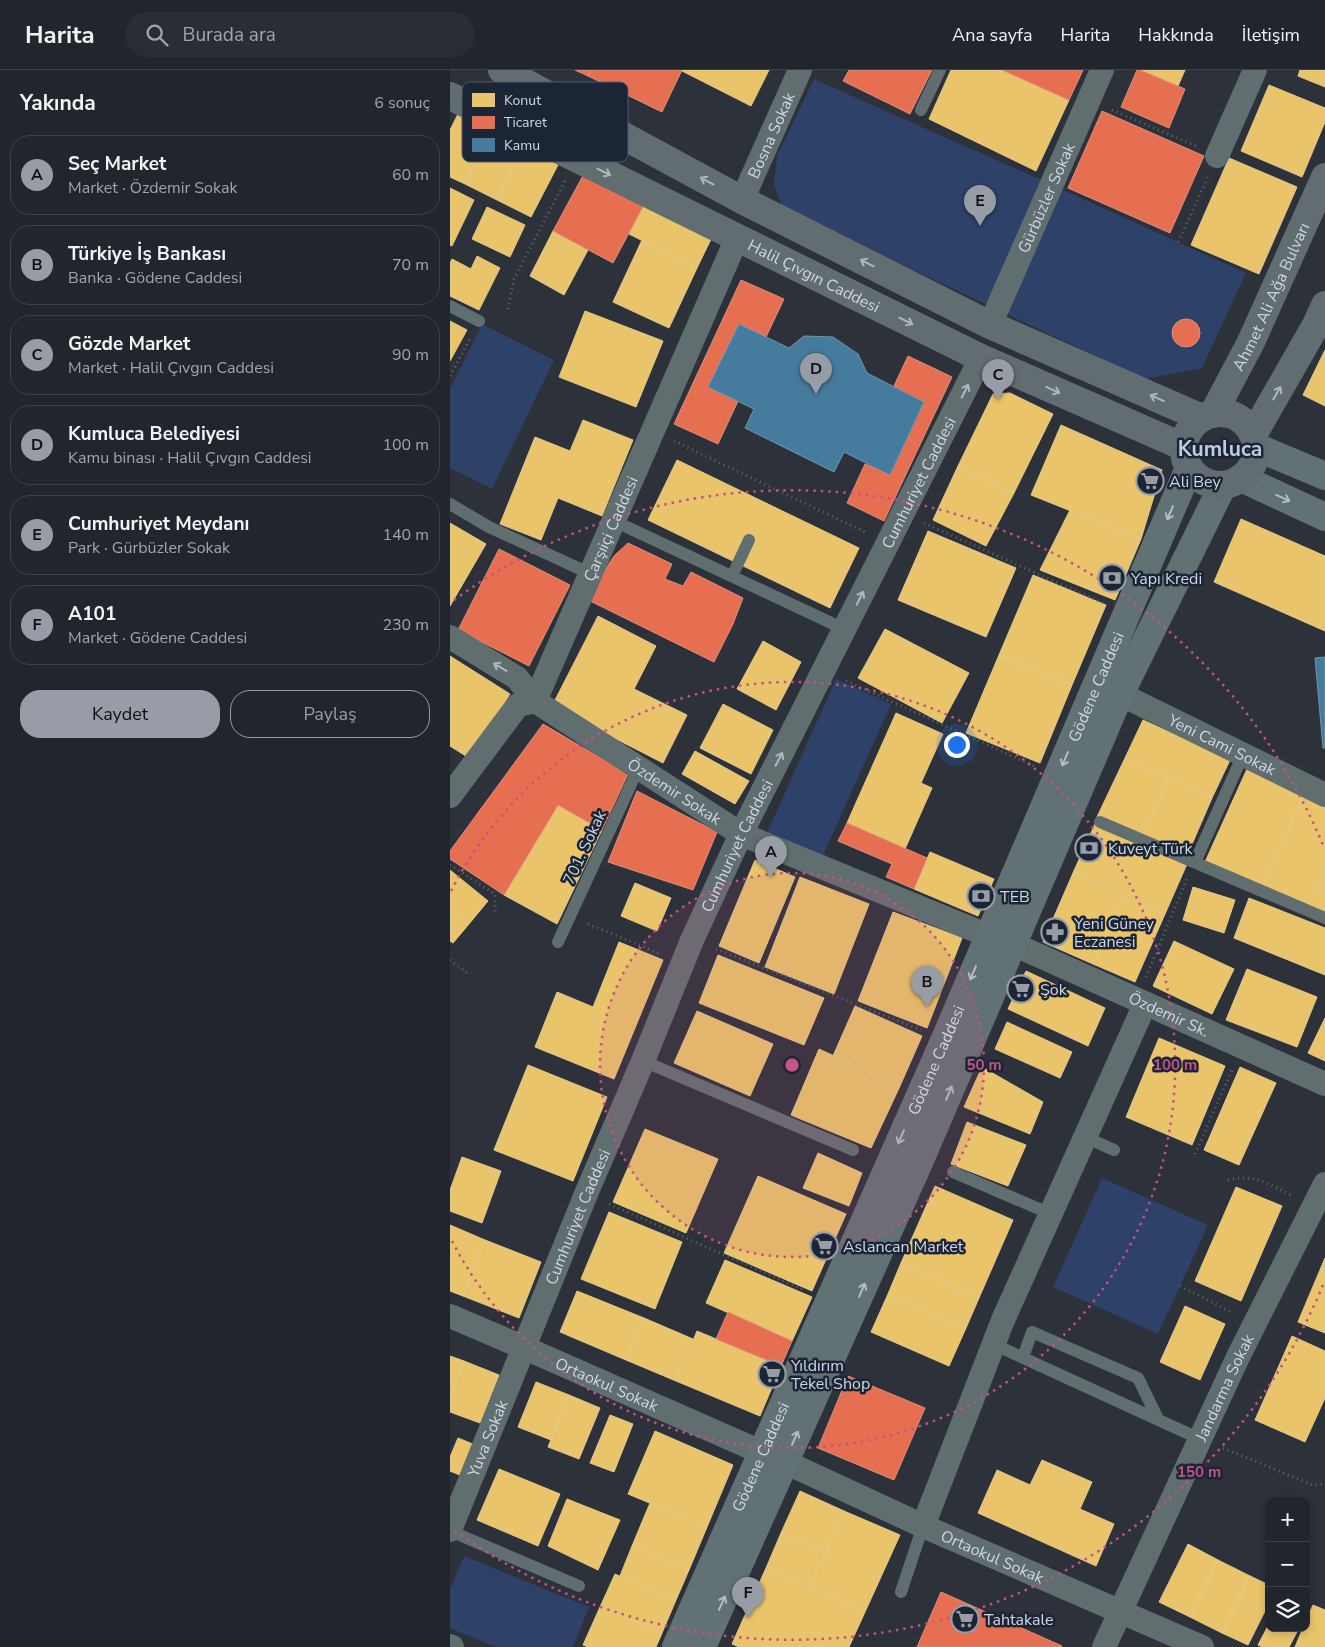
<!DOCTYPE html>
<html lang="tr">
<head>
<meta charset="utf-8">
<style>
  body { margin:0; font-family:"Nunito Sans",sans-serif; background:#292d34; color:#f1f3f6 }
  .controls { position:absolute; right:15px; bottom:15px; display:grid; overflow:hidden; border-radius:10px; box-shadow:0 2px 8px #0003 }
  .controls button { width:45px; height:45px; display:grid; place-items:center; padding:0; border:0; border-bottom:1px solid #3e4248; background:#21252c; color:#f1f3f6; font:25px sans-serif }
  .you { position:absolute; left:506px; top:674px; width:18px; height:18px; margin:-12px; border:4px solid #fff; border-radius:50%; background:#1a73e8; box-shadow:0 0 0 8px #1a73e833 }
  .badge { display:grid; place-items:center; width:32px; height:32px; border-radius:50%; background:#979ca7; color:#111; font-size:16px; font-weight:700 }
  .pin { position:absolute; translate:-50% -41px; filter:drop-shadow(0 1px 2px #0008) }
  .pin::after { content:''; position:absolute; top:26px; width:18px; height:15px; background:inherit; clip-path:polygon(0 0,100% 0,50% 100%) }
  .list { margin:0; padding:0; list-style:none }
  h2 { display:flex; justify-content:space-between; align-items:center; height:65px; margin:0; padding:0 20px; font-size:21px }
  h2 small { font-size:16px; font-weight:400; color:#a2a5a9 }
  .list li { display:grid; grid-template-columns:32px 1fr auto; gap:15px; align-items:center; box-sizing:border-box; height:80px; margin:0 10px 10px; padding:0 10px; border:1px solid #3e4248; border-radius:20px }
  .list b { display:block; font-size:19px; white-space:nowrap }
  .list p { margin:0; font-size:16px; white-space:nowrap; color:#a2a5a9 }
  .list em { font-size:16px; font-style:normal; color:#a2a5a9 }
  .actions { display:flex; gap:10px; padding:15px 20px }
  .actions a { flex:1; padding:11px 0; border:1px solid #979ca7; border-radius:20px; text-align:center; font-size:18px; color:#979ca7 }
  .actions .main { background:#979ca7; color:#111 }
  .icon { flex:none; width:28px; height:28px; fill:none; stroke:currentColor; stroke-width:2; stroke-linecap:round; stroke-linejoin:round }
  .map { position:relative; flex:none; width:875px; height:1577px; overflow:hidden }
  header { display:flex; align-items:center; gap:30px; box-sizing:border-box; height:70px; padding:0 25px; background:#21252c; border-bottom:1px solid #3e4248 }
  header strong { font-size:24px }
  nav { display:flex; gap:28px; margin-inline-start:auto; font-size:18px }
  .search { width:350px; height:45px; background:#292d34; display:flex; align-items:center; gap:12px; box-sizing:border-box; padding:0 18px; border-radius:28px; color:#a2a5a9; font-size:19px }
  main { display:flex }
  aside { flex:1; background:#21252c }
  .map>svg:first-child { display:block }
  .green { fill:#2e4169 }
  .homes { fill:#e9c46a; stroke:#e2c98e }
  .shops { fill:#e76f51; stroke:#e08e7c }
  .public { fill:#457b9d; stroke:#6f96b2 }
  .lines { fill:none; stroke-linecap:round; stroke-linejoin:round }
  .path { stroke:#5f686c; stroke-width:3; stroke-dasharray:1 4; stroke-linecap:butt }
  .lane { stroke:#616e70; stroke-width:12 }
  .street { stroke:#616e70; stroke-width:24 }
  .secondary { stroke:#627174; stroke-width:28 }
  .highway { stroke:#626d71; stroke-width:28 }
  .oneway { stroke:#afb6c0 }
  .oneway2 { stroke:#afb7c0 }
  .oneway3 { stroke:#b4bdc6 }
  .ring { fill:none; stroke:#c65184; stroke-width:2.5; stroke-dasharray:2.5 5 }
  .labels { text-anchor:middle; stroke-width:5; stroke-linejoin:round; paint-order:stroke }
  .street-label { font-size:16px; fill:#d0d6e2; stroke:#1c2536 }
  .poi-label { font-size:16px; fill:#d0d6e2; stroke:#1c2536; text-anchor:start }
  .district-label { font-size:21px; font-weight:bold; fill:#c0cce3; stroke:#1c2536 }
  .key { fill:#1c2536; stroke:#525a6a; stroke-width:1 }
  .key-label { font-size:14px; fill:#d0d6e2 }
  .centre { fill:#c65184; stroke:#1c2536; stroke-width:2.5 }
  .ring-label { font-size:15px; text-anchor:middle; font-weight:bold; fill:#c65184; stroke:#1c2536; stroke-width:5; stroke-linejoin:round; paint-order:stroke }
</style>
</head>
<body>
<header>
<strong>Harita</strong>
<div class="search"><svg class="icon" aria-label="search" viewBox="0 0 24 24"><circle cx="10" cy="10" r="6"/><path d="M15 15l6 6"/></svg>Burada ara</div>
<nav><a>Ana sayfa</a><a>Harita</a><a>Hakkında</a><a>İletişim</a></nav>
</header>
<main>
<aside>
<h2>Yakında<small>6 sonuç</small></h2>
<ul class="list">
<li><span class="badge">A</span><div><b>Seç Market</b><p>Market · Özdemir Sokak</p></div><em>60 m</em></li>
<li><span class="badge">B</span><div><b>Türkiye İş Bankası</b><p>Banka · Gödene Caddesi</p></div><em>70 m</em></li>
<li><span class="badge">C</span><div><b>Gözde Market</b><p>Market · Halil Çıvgın Caddesi</p></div><em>90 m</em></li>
<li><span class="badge">D</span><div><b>Kumluca Belediyesi</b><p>Kamu binası · Halil Çıvgın Caddesi</p></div><em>100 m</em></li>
<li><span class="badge">E</span><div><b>Cumhuriyet Meydanı</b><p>Park · Gürbüzler Sokak</p></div><em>140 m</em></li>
<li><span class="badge">F</span><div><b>A101</b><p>Market · Gödene Caddesi</p></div><em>230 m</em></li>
</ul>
<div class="actions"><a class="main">Kaydet</a><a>Paylaş</a></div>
</aside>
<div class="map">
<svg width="875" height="1577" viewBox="0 0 875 1577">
  <rect width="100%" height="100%" fill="#2c313a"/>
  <path class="green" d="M364 9 598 113 796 203 752 298 695 309 333 139 324 115 327 86Z
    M32 254 104 290 42 419 0 398V319Z
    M386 609 441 634 371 790 316 765Z
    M652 1108 758 1155 708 1264 603 1217Z
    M14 1486 139 1537 123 1577H46L0 1558V1519Z"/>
  <path class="homes" d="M232 0H319L301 36 232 1Z
    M501 0H552L619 30 586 101 479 49Z
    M690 0H735L728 16Z
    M850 0H875V17L848 6Z
    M819 15 875 38V52L852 107 791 81Z
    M10 40 43 57 15 114 0 107V60Z
    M43 57 76 73 47 130 15 114Z
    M76 73 110 91 81 147 47 130Z
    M779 88 847 117 809 204 741 175Z
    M0 118 24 130 2 176 0 175Z
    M196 131 263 165 247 198 179 164Z
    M37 137 75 155 60 187 22 169Z
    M103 161 138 180 114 225 80 206Z
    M192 170 247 198 219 258 163 232Z
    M27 186 50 198 29 240 0 226V193L2 189 21 199Z
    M135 241 213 271 186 337 109 307Z
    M0 251 17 260 0 291Z
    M875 280V336L853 325Z
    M560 323 603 344 564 423 508 396 543 324Z
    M133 350 183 370 152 446 108 428 91 470 50 454 85 367 120 381Z
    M611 355 712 400 691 469 581 425Z
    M227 390 409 478 380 538 198 450Z
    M508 396 564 423 536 476 483 450Z
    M620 440 691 469 665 530 590 500Z
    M791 449 875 486V561L764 512Z
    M0 453 36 474 0 536Z
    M478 461 566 498 536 567 448 530Z
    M583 505 656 535 622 615 549 585Z
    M148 546 206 576 184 619 237 645 213 693 102 636Z
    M435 559 519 603 492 653 408 608Z
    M313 571 351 592 326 640 287 619Z
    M549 585 622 615 590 693 516 663Z
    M0 586 60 624 19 688 0 676Z
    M273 634 323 660 301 704 250 678Z
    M446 643 493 664 471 713 482 718 455 779 397 753Z
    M693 650 780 690 762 728 675 688Z
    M245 681 299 711 285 734 232 704Z
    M675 688 719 708 691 768 647 747Z
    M797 699 854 725 812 817 755 792Z
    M719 708 762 728 736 788 691 768Z
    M854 725 875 734V798L857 838 812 817Z
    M108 735 152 760 107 854 54 825Z
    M645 754 737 794 715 844 623 803Z
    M480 782 544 809 528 846 464 819Z
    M305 790 345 807 309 893 269 876Z
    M875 798V846L857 838Z
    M0 800 38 831 19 854 0 837Z
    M623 803 673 826 643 894 593 872Z
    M350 807 419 834 384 924 315 897Z
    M185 813 221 828 207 861 171 846Z
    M743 817 785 830 774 863 733 850Z
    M673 826 715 844 685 912 643 894Z
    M799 828 875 858V905L784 868Z
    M0 837 19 854 3 873 0 871Z
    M443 842 512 868 477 958 408 931Z
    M724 871 784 899 762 944 703 916Z
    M169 872 213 890 164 1009 85 977 107 922 143 937Z
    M268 885 374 928 354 975 249 933Z
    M797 899 867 927 847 977 776 950Z
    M576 901 655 938 638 976 558 939Z
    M405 936 472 966 450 1016 383 986Z
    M247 941 323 974 300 1026 224 993Z
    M875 948V991L858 983Z
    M557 952 622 982 610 1008 545 979Z
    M709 968 775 996 742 1075 676 1047Z
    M369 979 450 1016 421 1078 341 1045Z
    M78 995 157 1027 123 1111 44 1080Z
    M532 997 593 1032 580 1064 514 1037Z
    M790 997 826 1013 789 1095 754 1080Z
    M517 1052 576 1075 558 1116 501 1094Z
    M195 1059 268 1089 236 1163 163 1132Z
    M368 1083 412 1103 399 1136 353 1118Z
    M12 1087 51 1101 32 1153 0 1141V1120Z
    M308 1106 396 1144 362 1221 274 1183Z
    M485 1116 563 1150 529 1228 451 1193Z
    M786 1117 832 1136 791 1231 745 1211Z
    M159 1142 232 1172 205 1239 131 1209Z
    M0 1155 35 1170 13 1226 0 1221Z
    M35 1170 91 1192 69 1248 13 1226Z
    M875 1188V1263L848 1252Z
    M275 1190 362 1227 342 1271 256 1233Z
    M451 1193 529 1228 516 1258 438 1224Z
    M127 1221 194 1248 176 1290 110 1262Z
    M438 1224 516 1258 499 1296 421 1262Z
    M735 1236 775 1254 750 1310 710 1292Z
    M194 1248 243 1269 226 1311 176 1290Z
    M247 1261 331 1296 310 1346 226 1311Z
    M842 1266 875 1281V1328L855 1372 805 1350Z
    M0 1286 14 1291 0 1327Z
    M14 1291 49 1305 30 1353 0 1342V1327Z
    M86 1312 119 1325 101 1370 68 1357Z
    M119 1325 150 1338 129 1389 98 1377Z
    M160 1345 183 1354 164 1402 140 1393Z
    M205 1361 283 1395 257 1457 178 1424Z
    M8 1368 30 1377 17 1408 0 1401V1387Z
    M592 1390 642 1412 630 1439 664 1454 646 1496 528 1443 547 1400 580 1415Z
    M49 1399 110 1424 88 1476 27 1450Z
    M350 1421 394 1441 375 1483 331 1463Z
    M117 1429 170 1450 148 1500 98 1476Z
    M200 1433 257 1457 239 1500 182 1476Z
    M394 1441 450 1465 415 1542 359 1517Z
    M331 1463 375 1483 359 1517 316 1498Z
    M738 1474 768 1490 740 1547 709 1532Z
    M182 1476 239 1500 226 1530 170 1506Z
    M768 1490 800 1506 772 1563 740 1547Z
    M316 1498 415 1542 399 1577H289L282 1574Z
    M165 1504 226 1530 212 1563 150 1537Z
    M800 1506 819 1515V1533L798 1575 772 1563Z
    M489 1532 535 1553 525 1577H469Z
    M863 1535 875 1540V1577H845L853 1558H856V1550Z
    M150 1537 212 1563 206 1577H138L133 1575Z
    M819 1554V1558H849L839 1577H812L808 1575Z
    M559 1564 589 1577H553Z"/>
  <path class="shops" d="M125 0H141L138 6Z
    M141 0H232L212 42 138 6Z
    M399 0H482L460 44 393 11Z
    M552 0H633L619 30Z
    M687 0H690L735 19 719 58 671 37Z
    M652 41 754 86 720 163 618 118Z
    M136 100 196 131 163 193 103 161Z
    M291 210 334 229 316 267 289 254 258 317 288 331 268 374 224 354Z
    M722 263a14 14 0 1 1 28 0a14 14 0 1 1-28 0Z
    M458 286 502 307 434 451 397 433 415 394 440 405 474 332 443 318Z
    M178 473 222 494 215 509 233 516 241 502 293 528 283 554 264 592 140 531 148 511 164 486Z
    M49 479 120 515 79 596 8 560Z
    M93 654 178 704 152 760 108 735 54 825 0 789V781Z
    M187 721 267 762 243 820 158 792Z
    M397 753 477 788 464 819 436 807 442 794 388 771Z
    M278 1242 342 1271 331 1296 266 1269Z
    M398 1306 475 1338 444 1410 368 1378Z
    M491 1522 612 1576 611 1577H467Z"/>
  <path class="public" d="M289 254 339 278 354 266 383 267 408 284 417 303 474 332 440 405 394 382 384 402 295 358 304 339 258 317Z
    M875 587V678H873L865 588Z"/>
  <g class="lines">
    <path class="path" d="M662 40 746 76
      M728 172 758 107
      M58 239 64 209 115 111
      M0 306 21 267
      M224 371 417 463
      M474 453 653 533
      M396 611 584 696
      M0 795 45 824V842
      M138 854 211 884
      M266 879 471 960
      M0 890 17 903
      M696 907 737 809
      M745 1084 782 1000
      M778 1110C803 1103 821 1115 843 1126
      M159 1134 354 1220
      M730 1216 783 1243
      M773 1378 863 1415 875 1414"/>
    <path class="lane" d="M471 40 490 0
      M0 236 29 251
      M0 434 39 457 141 504
      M164 451 394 559
      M282 506 299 470
      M650 752 875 848
      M745 792 793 685
      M108 872 189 697
      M193 991 403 1080
      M635 1067 664 1080
      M503 1102 601 1144
      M543 1274 750 1369
      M573 1287 582 1262 688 1308 707 1347
      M0 1461 129 1516
      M451 1522 473 1456"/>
    <g class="street">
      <path d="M767 86 805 0"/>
      <path id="s1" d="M292 130 350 0"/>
      <path id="s2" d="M540 255 652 0"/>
      <path id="s3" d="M0 567 67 608 85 631 291 764 539 866"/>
      <path id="s4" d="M670 624 875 725"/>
      <path id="s5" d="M85 631 287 168"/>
      <path d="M0 726 68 635 85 631"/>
      <path id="s6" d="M563 874 875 1014"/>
      <path id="s7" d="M0 1246 75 1278 313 1383"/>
      <path id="s8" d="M335 1392 473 1456 752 1577"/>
      <path d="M473 1456 553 1250 695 934"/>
      <path id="s9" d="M0 1460 136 1124 193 991 242 870 291 764 531 288"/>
      <path d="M0 1576 2 1577"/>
      <path id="s10" d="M654 1577 788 1287 875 1114"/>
    </g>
    <g class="secondary">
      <path d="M806 377 875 406"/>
      <path d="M791 408 875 447"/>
      <path id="s11" d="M226 1577 495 969 739 398"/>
      <path d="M252 1577 471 1088 670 624 773 415"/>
    </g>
    <g class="highway">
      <path d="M52 0 292 130 540 255 752 348"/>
      <path id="s12" d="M0 26 531 288 734 377"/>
      <circle cx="770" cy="379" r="36"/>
      <path id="s13" d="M763 344 801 272 875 107"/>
      <path d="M803 365 866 255 875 235"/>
    </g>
  </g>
  <defs><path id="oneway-shaft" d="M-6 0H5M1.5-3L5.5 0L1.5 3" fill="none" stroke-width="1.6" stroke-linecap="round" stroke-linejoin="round" transform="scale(1.25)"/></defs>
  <g class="oneway">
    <use href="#oneway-shaft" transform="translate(154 102) rotate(26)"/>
    <use href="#oneway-shaft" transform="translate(257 111) rotate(-152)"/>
    <use href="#oneway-shaft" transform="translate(417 193) rotate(-153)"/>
    <use href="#oneway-shaft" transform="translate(456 251) rotate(26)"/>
    <use href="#oneway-shaft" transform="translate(603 320) rotate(24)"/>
    <use href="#oneway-shaft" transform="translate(827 323) rotate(-60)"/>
    <use href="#oneway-shaft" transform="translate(707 328) rotate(-156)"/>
  </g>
  <g class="oneway2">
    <use href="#oneway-shaft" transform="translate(515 321) rotate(-63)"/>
    <use href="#oneway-shaft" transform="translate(410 528) rotate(-63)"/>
    <use href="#oneway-shaft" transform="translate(50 597) rotate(-149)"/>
    <use href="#oneway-shaft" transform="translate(329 689) rotate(-63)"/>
  </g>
  <g class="oneway3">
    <use href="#oneway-shaft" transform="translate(833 428) rotate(24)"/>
    <use href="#oneway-shaft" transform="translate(720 443) rotate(113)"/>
    <use href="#oneway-shaft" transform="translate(615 689) rotate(113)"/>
    <use href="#oneway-shaft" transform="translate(523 903) rotate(113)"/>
    <use href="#oneway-shaft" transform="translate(499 1023) rotate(-67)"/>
    <use href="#oneway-shaft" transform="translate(451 1067) rotate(114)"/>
    <use href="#oneway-shaft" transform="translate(412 1220) rotate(-66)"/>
    <use href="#oneway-shaft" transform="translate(345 1368) rotate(-66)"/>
    <use href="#oneway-shaft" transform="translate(272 1533) rotate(-66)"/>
  </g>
  <circle cx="342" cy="995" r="192" fill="#c65184" fill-opacity=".12"/>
  <g class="ring">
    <circle cx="342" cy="995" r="192"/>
    <path d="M1 821A383 383 0 1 1 1 1169"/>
    <path d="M873 1215A575 575 0 0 1 4 1460M4 530A575 575 0 0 1 873 775"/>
  </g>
  <defs>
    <g id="supermarket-ring" transform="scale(1.4375)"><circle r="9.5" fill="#1c2536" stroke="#979ca7" stroke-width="1.5"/><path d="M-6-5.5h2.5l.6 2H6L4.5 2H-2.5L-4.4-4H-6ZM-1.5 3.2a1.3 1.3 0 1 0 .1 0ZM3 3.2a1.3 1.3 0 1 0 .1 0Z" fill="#979ca7"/></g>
    <g id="bank-ring" transform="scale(1.4375)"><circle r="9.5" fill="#1c2536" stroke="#979ca7" stroke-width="1.5"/><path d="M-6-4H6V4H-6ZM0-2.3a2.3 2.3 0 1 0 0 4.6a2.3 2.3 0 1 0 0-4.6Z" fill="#979ca7"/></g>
    <g id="pharmacy-ring" transform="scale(1.4375)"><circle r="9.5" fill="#1c2536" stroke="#979ca7" stroke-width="1.5"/><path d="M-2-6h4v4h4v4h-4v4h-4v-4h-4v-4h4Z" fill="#979ca7"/></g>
  </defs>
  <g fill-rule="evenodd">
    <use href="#supermarket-ring" x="700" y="411"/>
    <use href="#bank-ring" x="662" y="508"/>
    <use href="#bank-ring" x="639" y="778"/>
    <use href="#bank-ring" x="531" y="826"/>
    <use href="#pharmacy-ring" x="605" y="862"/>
    <use href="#supermarket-ring" x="571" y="919"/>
    <use href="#supermarket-ring" x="374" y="1176"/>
    <use href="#supermarket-ring" x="322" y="1304"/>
    <use href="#supermarket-ring" x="515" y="1549"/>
  </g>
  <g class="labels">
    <g class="street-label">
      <text dy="6" stroke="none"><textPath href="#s1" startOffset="71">Bosna Sokak</textPath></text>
      <text dy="6" stroke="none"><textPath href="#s2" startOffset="139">Gürbüzler Sokak</textPath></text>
      <text dy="6" stroke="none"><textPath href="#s12" startOffset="406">Halil Çıvgın Caddesi</textPath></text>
      <text dy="6" stroke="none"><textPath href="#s13" startOffset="131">Ahmet Ali Ağa Bulvarı</textPath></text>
      <text dy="6" stroke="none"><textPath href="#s9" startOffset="1148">Cumhuriyet Caddesi</textPath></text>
      <text dy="6" stroke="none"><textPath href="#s5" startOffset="188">Çarşıiçi Caddesi</textPath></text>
      <text dy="6" stroke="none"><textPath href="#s11" startOffset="1048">Gödene Caddesi</textPath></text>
      <text dy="6" stroke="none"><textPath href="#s4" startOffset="114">Yeni Cami Sokak</textPath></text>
      <text dy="6" stroke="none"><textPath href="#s3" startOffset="274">Özdemir Sokak</textPath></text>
      <text dy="6" stroke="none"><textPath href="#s9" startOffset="742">Cumhuriyet Caddesi</textPath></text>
      <text transform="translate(134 777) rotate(-65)" y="6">701. Sokak</text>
      <text dy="6" stroke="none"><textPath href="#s6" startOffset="171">Özdemir Sk.</textPath></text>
      <text dy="6" stroke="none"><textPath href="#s11" startOffset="642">Gödene Caddesi</textPath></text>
      <text dy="6" stroke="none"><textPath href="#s9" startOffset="338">Cumhuriyet Caddesi</textPath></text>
      <text dy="6" stroke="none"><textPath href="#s7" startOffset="171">Ortaokul Sokak</textPath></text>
      <text dy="6" stroke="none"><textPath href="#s10" startOffset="286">Jandarma Sokak</textPath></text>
      <text dy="6" stroke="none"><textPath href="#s9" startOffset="99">Yuva Sokak</textPath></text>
      <text dy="6" stroke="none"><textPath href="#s11" startOffset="208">Gödene Caddesi</textPath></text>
      <text dy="6" stroke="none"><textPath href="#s8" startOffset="228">Ortaokul Sokak</textPath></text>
    </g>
    <g class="poi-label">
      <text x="719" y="417">Ali Bey</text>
      <text x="681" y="514">Yapı Kredi</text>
      <text x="658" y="784">Kuveyt Türk</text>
      <text x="550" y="832">TEB</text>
      <text x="624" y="859">Yeni Güney<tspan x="624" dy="18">Eczanesi</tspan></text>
      <text x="590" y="925">Şok</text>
      <text x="393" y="1182">Aslancan Market</text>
      <text x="341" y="1301">Yıldırım<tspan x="341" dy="18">Tekel Shop</tspan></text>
      <text x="534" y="1555">Tahtakale</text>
    </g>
    <g class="district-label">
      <text x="770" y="386">Kumluca</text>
    </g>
  </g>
  <rect x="12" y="12" width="166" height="80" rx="8" class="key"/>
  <rect x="22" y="23" width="23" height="14" fill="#e9c46a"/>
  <rect x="22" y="46" width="23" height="13" fill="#e76f51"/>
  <rect x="22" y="68" width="23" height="14" fill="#457b9d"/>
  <g class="key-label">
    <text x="54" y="35">Konut</text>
    <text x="54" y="57">Ticaret</text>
    <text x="54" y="80">Kamu</text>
  </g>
  <circle cx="342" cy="995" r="8" class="centre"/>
  <g class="ring-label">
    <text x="534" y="1000">50 m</text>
    <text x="725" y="1000">100 m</text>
    <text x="749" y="1407">150 m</text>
  </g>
</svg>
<div class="controls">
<button>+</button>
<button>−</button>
<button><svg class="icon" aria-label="layers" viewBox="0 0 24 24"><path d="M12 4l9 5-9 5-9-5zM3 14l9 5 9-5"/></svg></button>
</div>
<div class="you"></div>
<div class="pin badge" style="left:321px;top:807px">A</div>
<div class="pin badge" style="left:477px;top:937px">B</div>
<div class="pin badge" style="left:548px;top:330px">C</div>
<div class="pin badge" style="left:366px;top:324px">D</div>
<div class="pin badge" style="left:530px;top:156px">E</div>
<div class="pin badge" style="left:298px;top:1548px">F</div>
</div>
</main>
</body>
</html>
